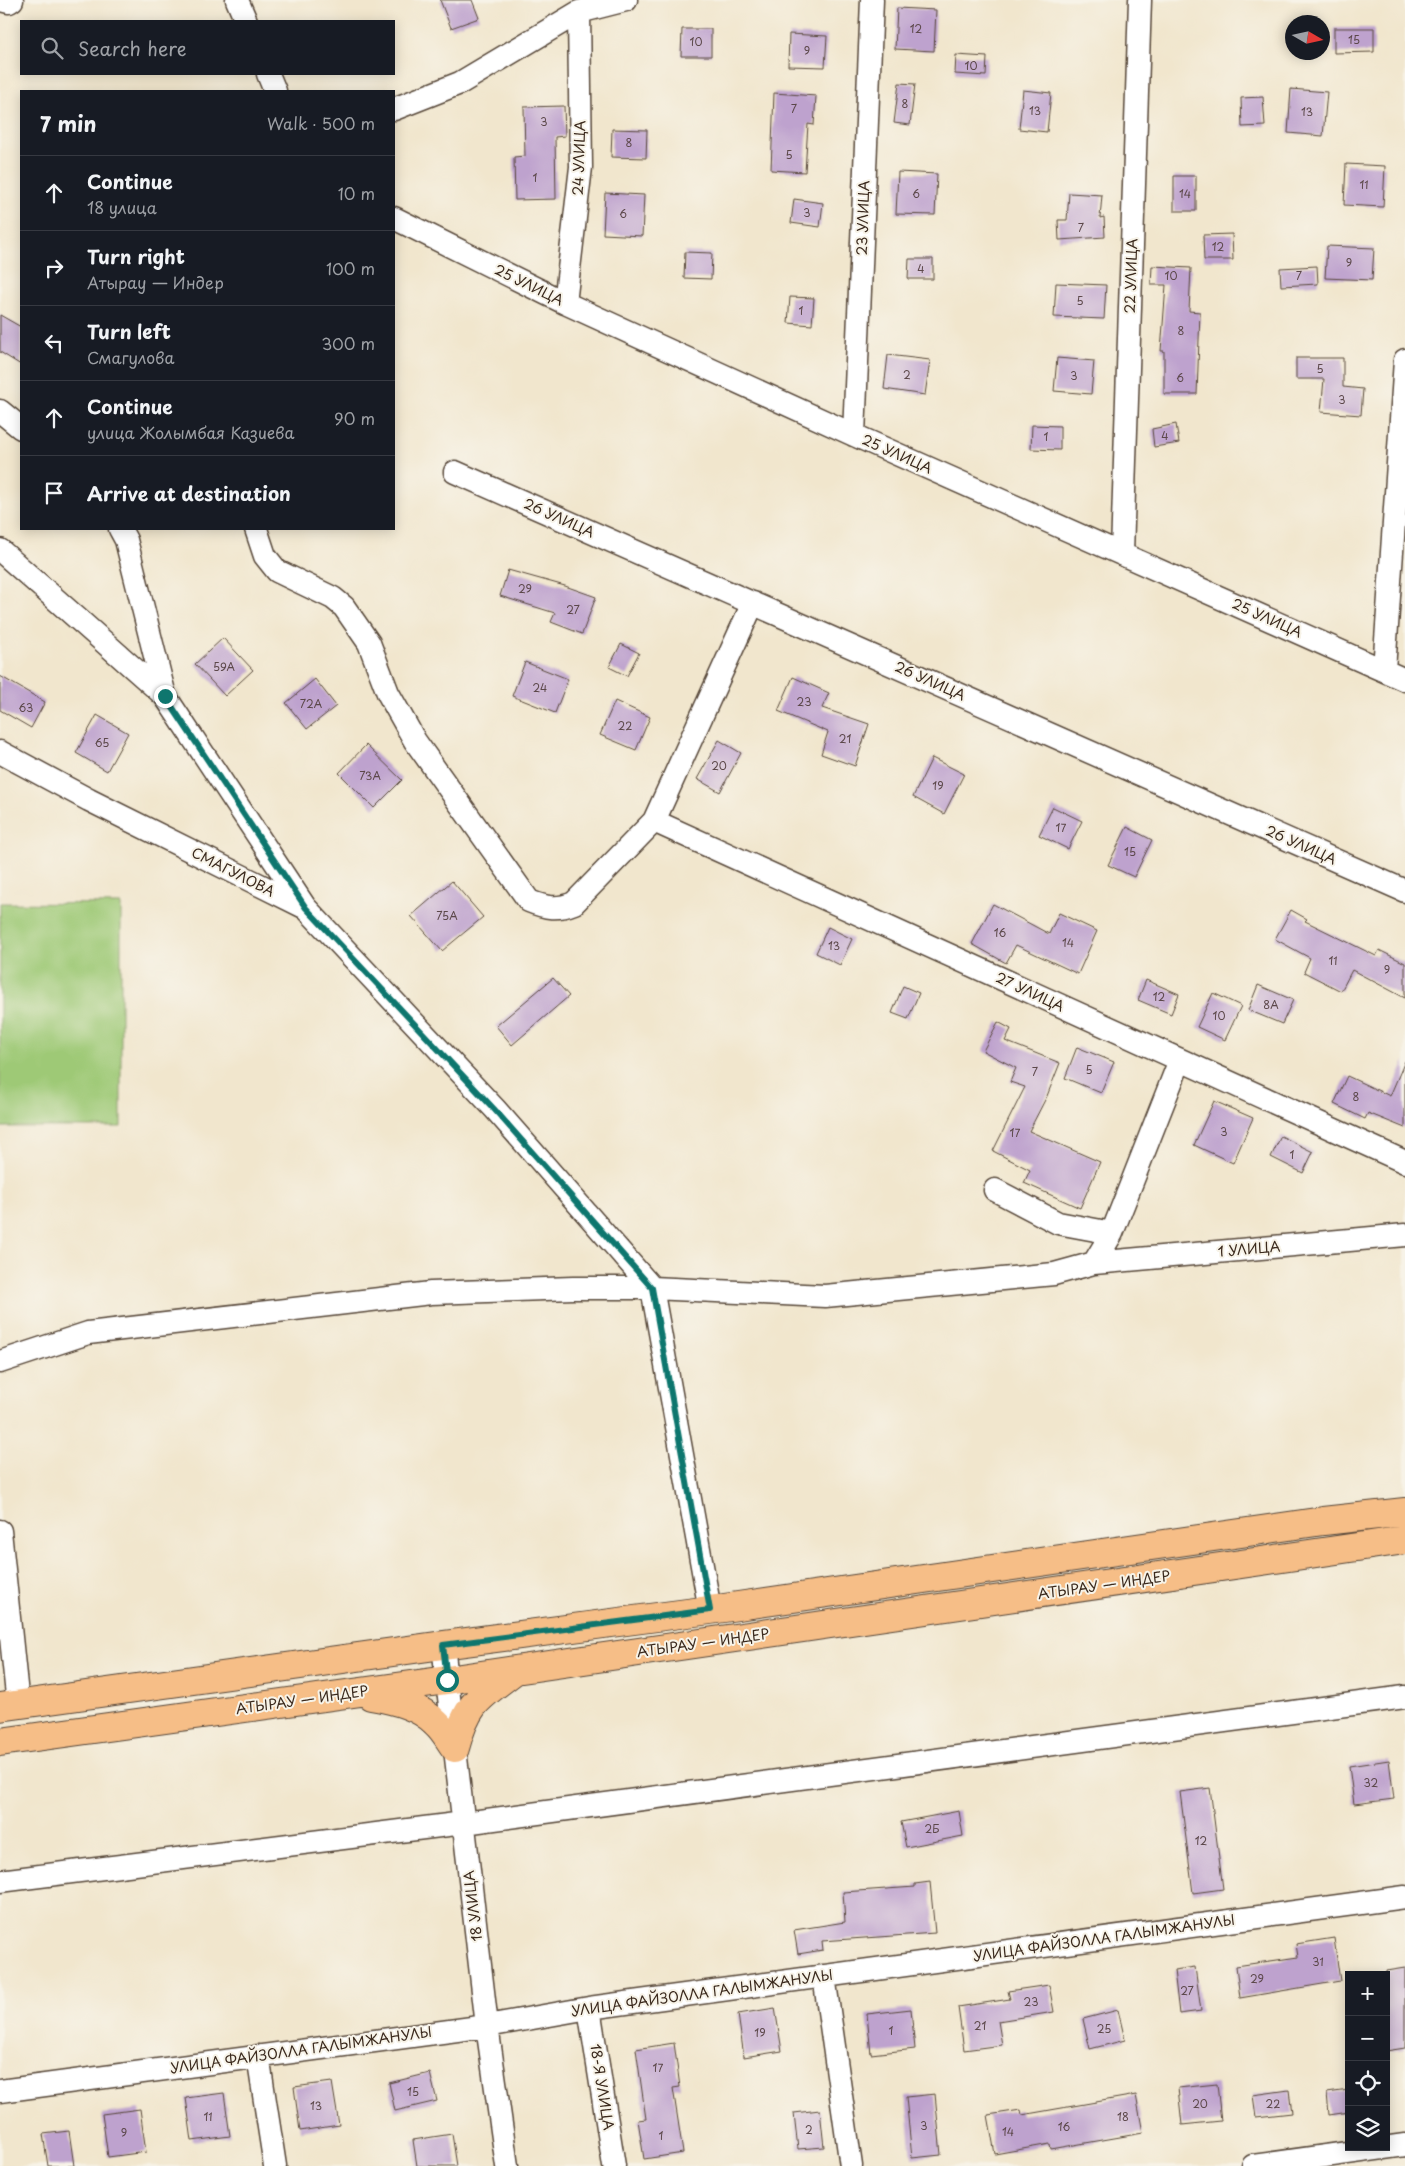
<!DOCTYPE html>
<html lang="en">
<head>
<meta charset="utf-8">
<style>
  body { margin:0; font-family:"Playpen Sans",sans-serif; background:#20242c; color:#f1f3f6 }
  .controls { position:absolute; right:15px; bottom:15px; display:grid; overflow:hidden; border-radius:0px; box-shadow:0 2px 12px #0003 }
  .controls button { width:45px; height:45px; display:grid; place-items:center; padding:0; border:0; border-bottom:1px solid #363941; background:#171b24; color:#f1f3f6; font:25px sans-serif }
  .compass { position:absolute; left:1285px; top:15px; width:45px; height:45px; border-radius:50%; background:#171b24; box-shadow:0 2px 12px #0003; rotate:99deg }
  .stop { position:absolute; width:15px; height:15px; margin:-11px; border:4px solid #0f766e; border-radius:50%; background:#fff }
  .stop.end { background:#0f766e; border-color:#fff; box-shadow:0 1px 5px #0008 }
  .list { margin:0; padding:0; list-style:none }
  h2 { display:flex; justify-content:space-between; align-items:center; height:65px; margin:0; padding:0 20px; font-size:21px }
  h2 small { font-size:16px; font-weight:400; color:#9ea1a6 }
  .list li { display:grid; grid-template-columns:32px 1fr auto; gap:15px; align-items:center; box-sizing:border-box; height:75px; padding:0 20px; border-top:1px solid #363941 }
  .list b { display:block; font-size:19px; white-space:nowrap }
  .list p { margin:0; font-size:16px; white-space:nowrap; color:#9ea1a6 }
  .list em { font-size:16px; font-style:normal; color:#9ea1a6 }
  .icon { flex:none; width:28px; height:28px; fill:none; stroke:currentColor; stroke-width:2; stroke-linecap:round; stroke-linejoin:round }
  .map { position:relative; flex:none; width:1405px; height:2166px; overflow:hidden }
  .search { position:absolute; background:#171b24; box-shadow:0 2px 12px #0003; left:20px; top:20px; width:375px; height:55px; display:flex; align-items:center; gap:12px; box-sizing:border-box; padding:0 18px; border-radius:0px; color:#9ea1a6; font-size:19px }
  .panel { position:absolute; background:#171b24; box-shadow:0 2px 12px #0003; left:20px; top:90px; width:375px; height:440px; border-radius:0px }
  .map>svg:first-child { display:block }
  .green { fill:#9ec976; stroke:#6c7a4a }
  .building { fill:#bea2ce }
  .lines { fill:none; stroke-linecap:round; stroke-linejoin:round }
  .minor-casing { stroke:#564638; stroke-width:25 }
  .major-casing { stroke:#564638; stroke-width:30 }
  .minor { stroke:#fff; stroke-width:22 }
  .major { stroke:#f6be87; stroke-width:28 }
  .route { stroke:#0f766e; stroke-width:6 }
  .labels { text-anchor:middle; stroke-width:4; stroke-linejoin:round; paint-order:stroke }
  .number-label { font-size:11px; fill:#5c484a }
  .street-label { font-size:14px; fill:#3b2a1e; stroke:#f7f3e8 }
</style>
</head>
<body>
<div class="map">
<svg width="1405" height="2166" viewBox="0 0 1405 2166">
  <rect width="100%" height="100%" fill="#f7f3e8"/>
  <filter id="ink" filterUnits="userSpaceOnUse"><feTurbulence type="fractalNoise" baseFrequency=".02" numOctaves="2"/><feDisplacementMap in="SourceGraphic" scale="10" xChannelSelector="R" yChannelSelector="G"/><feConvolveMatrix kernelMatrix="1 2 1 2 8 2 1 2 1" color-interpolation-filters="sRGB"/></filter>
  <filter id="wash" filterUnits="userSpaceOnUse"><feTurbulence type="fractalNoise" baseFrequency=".0096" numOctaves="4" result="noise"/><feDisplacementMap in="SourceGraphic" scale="20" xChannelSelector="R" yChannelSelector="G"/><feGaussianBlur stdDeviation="1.12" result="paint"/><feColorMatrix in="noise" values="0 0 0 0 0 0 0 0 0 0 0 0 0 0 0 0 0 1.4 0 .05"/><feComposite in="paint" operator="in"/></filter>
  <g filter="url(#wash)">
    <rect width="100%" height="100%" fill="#f1e6cd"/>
    <path class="green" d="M0 903 121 904V1127H0Z"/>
    <g id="blocks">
      <path class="building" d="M440 0H472L479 18 451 28Z
        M897 8 936 10 934 51 895 49Z
        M1334 28H1374V52L1334 53Z
        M682 29H711V56H681Z
        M789 34 827 36 825 67 788 66Z
        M956 55 987 57 986 76 955 74Z
        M899 83 915 84 910 125 894 123Z
        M1291 89 1327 92 1323 136 1288 133Z
        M1023 90 1051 93 1047 132 1019 129Z
        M774 93 816 96 814 125 808 124 805 172 771 170Z
        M1263 97 1265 126 1242 127 1241 98Z
        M564 106 565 136 555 137 556 199 515 200 514 157 525 156 524 107Z
        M612 129 647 130 646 158 611 157Z
        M1346 164 1385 166 1383 207 1344 205Z
        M898 172 937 174 935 215 896 214Z
        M1174 176H1196V211H1174Z
        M605 193 644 195 642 236 603 234Z
        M1069 193 1102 195 1100 218 1104 217 1105 237 1059 240 1058 220H1067Z
        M794 199 823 203 820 227 791 223Z
        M1232 234 1233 260H1204L1203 235Z
        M1327 246 1374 248 1372 280 1325 278Z
        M685 252 712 253 711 279 684 278Z
        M909 259H933V279H908Z
        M1152 266 1191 268 1189 311 1200 312 1197 394H1164V351H1161L1166 285H1151Z
        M1317 266 1318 284 1281 286 1280 268Z
        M1056 283 1106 285 1104 319 1054 317Z
        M790 297 814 298 812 325 788 323Z
        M0 315 21 327V365L0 352Z
        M888 355 930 360 925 395 884 389Z
        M1057 358 1094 361 1091 394 1054 391Z
        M1296 358H1343V387L1363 389 1361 415 1321 412 1324 379H1296Z
        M1176 424 1179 443 1154 447 1152 429Z
        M1032 425 1060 426V450L1031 449Z
        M508 570 565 586 596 597 582 634 551 622 555 613 500 596Z
        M223 638 253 670 225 696 195 664Z
        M621 644 639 653 627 676 609 667Z
        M525 662 568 679 555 713 512 696Z
        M0 676 45 702 31 728 0 710Z
        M793 677 829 693 822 708 869 724 855 766 821 754 828 732 778 711Z
        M315 679 336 706 307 729 286 703Z
        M615 701 650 717 636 750 600 735Z
        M97 715 128 733 107 771 76 753Z
        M719 740 741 753 720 792 697 779Z
        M366 745 402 780 374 808 339 773Z
        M932 758 964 774 944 814 913 797Z
        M1053 807 1082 821 1068 849 1039 835Z
        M1127 827 1152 840 1134 877 1108 865Z
        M452 881 483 917 442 951 411 916Z
        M993 904 1049 934 1059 913 1097 931 1078 974 1016 945 1006 963 972 944Z
        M1291 910 1307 919 1305 921 1376 956 1379 950 1405 963V998L1352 970 1341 991 1304 972 1310 958 1275 939Z
        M828 927 852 939 840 965 816 953Z
        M553 978 569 996 512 1045 496 1026Z
        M1146 980 1179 994 1171 1014 1138 1000Z
        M1258 985 1293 1000 1282 1024 1248 1010Z
        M903 986 919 993 908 1019 892 1013Z
        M1213 993 1241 1006 1225 1040 1197 1027Z
        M998 1022 1011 1029 1005 1041 1060 1063 1047 1096 1029 1131 1100 1162 1080 1208 1024 1183 1030 1170 993 1151 1025 1087 1010 1082 1016 1068 983 1051Z
        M1077 1047 1114 1062 1101 1093 1065 1078Z
        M1405 1061V1128L1368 1113 1365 1119 1334 1104 1347 1076 1390 1096Z
        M1214 1101 1253 1118 1233 1163 1194 1145Z
        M1281 1136 1313 1152 1303 1173 1271 1157Z
        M1389 1760 1394 1799 1354 1804 1349 1766Z
        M1210 1788 1223 1889 1193 1893 1180 1792Z
        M959 1811 963 1836 906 1847 901 1822Z
        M930 1882 935 1933 822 1941 823 1950 798 1954 794 1930 845 1922 843 1892 915 1887V1884Z
        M1334 1938 1340 1981 1240 1998 1236 1966 1298 1957 1296 1944Z
        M1195 1967 1201 2011 1179 2014 1174 1970Z
        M1405 1968V2048L1386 2051V1971Z
        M1049 1985 1054 2012 998 2021 1002 2045 964 2050 958 2007 1010 1999 1008 1991Z
        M775 2008 782 2051 744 2057 738 2014Z
        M911 2009 915 2049 871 2054 867 2014Z
        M1118 2010 1125 2040 1090 2049 1083 2019Z
        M674 2043 680 2087 673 2088 683 2153 644 2159 638 2120 646 2119 636 2049Z
        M430 2073 437 2101 395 2111 389 2083Z
        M332 2082 339 2125 300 2131 294 2087Z
        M1217 2084 1221 2121 1182 2125 1178 2088Z
        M1289 2090 1292 2113 1256 2117 1253 2095Z
        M1349 2090V2112L1329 2115 1327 2093Z
        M224 2093 230 2136 192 2141 186 2098Z
        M935 2094 941 2155 912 2158 906 2097Z
        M1136 2095 1143 2133 1051 2149 1050 2144 995 2154 988 2115 1021 2110 1022 2115Z
        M140 2109 146 2152 108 2157 102 2114Z
        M820 2110 824 2147 798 2149 794 2113Z
        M69 2131 74 2166H48L43 2134Z
        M452 2134 457 2166H417L413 2140Z"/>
    </g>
  </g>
  <g filter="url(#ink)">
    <use href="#blocks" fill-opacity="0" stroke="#564638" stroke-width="1"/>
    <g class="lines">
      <g class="minor-casing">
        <path id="minor" d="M1 0 9 2 12 0
          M237 0 246 21
          M268 74 275 91
          M394 109 460 83 579 12 626 0
          M394 218 565 303 854 435 1405 680
          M565 303 581 167 579 12
          M0 411 21 428
          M854 435 872 0
          M455 472 1405 891
          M120 529 126 540 165 696
          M256 529 265 556 277 571 333 598 344 607 369 643 388 693 415 741 529 901C546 908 557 910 574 903L654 821 753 603
          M0 550 165 696 305 907
          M1122 553 1140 0
          M1384 670 1405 360
          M0 752 89 800 306 908 495 1109 652 1288 710 1610
          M654 821 1405 1162
          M995 1190 1058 1223 1112 1233
          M1094 1263 1405 1235
          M0 1362 88 1333 431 1293 573 1288H652L825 1296 1054 1274 1094 1263 1112 1233 1180 1060
          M0 1531 18 1705
          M443 1645 487 2026 507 2166
          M0 1881 464 1823 1405 1697
          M824 1976 851 2166
          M589 2008 614 2166
          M258 2056 275 2166
          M0 2091 487 2026 589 2008 1405 1897
          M1253 2166 1405 2145"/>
      </g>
      <g class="major-casing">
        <path id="major" d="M371 1696C394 1700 420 1706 436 1723 444 1730 449 1740 455 1748
          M0 1707 443 1645 710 1610 1323 1521 1405 1512
          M0 1742 447 1680 1405 1540
          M455 1748C467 1703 478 1698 514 1671"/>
      </g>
      <use href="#minor" class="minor"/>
      <use href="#major" class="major"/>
    </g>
  </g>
  <g class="lines" filter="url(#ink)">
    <path class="route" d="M165 696 306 908 494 1109 652 1288 710 1610 443 1645 447 1680"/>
  </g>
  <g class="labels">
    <g class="number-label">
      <text x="916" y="33">12</text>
      <text x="1354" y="44">15</text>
      <text x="696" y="46">10</text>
      <text x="807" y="55">9</text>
      <text x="971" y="70">10</text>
      <text x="905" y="108">8</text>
      <text x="794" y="113">7</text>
      <text x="1035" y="115">13</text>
      <text x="1307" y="116">13</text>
      <text x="544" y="126">3</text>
      <text x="629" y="147">8</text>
      <text x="789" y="159">5</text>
      <text x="535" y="182">1</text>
      <text x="1364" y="189">11</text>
      <text x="916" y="198">6</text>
      <text x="1185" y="198">14</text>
      <text x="807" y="217">3</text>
      <text x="623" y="218">6</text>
      <text x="1081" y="232">7</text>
      <text x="1218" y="251">12</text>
      <text x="1349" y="267">9</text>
      <text x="921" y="273">4</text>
      <text x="1171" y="280">10</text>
      <text x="1299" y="280">7</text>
      <text x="1080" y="305">5</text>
      <text x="801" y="315">1</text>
      <text x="1181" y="335">8</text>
      <text x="1320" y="373">5</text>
      <text x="907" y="379">2</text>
      <text x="1074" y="380">3</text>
      <text x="1180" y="382">6</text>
      <text x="1342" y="404">3</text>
      <text x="1165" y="440">4</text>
      <text x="1046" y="441">1</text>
      <text x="525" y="593">29</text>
      <text x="573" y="614">27</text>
      <text x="224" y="671">59А</text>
      <text x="540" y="692">24</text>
      <text x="804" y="706">23</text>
      <text x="311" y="708">72А</text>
      <text x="26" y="712">63</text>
      <text x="625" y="730">22</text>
      <text x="845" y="743">21</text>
      <text x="102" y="747">65</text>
      <text x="719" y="770">20</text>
      <text x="370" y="780">73А</text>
      <text x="938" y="790">19</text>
      <text x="1061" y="832">17</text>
      <text x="1130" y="856">15</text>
      <text x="447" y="920">75А</text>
      <text x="1000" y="937">16</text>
      <text x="1068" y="947">14</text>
      <text x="834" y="950">13</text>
      <text x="1333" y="965">11</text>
      <text x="1387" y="974">9</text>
      <text x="1159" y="1001">12</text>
      <text x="1271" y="1009">8А</text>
      <text x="1219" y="1020">10</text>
      <text x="1089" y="1074">5</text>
      <text x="1035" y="1076">7</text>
      <text x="1356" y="1101">8</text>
      <text x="1224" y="1136">3</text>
      <text x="1015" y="1137">17</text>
      <text x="1292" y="1159">1</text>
      <text x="1371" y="1787">32</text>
      <text x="932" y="1833">2Б</text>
      <text x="1201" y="1845">12</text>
      <text x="1318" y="1966">31</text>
      <text x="1257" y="1983">29</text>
      <text x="1187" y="1995">27</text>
      <text x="1031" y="2006">23</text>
      <text x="980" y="2030">21</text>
      <text x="1104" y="2033">25</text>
      <text x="891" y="2035">1</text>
      <text x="760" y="2037">19</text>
      <text x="658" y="2072">17</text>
      <text x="413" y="2096">15</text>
      <text x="1200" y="2108">20</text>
      <text x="1273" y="2108">22</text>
      <text x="316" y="2110">13</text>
      <text x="208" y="2121">11</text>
      <text x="1123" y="2121">18</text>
      <text x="924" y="2130">3</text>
      <text x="1064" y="2131">16</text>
      <text x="809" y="2134">2</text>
      <text x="1008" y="2136">14</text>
      <text x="124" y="2137">9</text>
      <text x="661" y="2140">1</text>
    </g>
    <g class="street-label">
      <text transform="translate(579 158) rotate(-88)" y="5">24 УЛИЦА</text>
      <text transform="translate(863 218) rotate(-88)" y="5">23 УЛИЦА</text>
      <text transform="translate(1131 276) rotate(-88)" y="5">22 УЛИЦА</text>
      <text transform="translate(529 285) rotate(26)" y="5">25 УЛИЦА</text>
      <text transform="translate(897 454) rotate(24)" y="5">25 УЛИЦА</text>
      <text transform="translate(559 518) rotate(24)" y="5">26 УЛИЦА</text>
      <text transform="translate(1267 618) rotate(24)" y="5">25 УЛИЦА</text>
      <text transform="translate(930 681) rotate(24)" y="5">26 УЛИЦА</text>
      <text transform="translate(1301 845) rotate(24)" y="5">26 УЛИЦА</text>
      <text transform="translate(233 872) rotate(27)" y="5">СМАГУЛОВА</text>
      <text transform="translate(1030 992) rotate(25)" y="5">27 УЛИЦА</text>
      <text transform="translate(1249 1249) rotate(-5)" y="5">1 УЛИЦА</text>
      <text transform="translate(1104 1585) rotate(-8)" y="5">АТЫРАУ — ИНДЕР</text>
      <text transform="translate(703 1643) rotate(-8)" y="5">АТЫРАУ — ИНДЕР</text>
      <text transform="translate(302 1700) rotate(-8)" y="5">АТЫРАУ — ИНДЕР</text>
      <text transform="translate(473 1906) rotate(-97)" y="5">18 УЛИЦА</text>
      <text transform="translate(1104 1938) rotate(-8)" y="5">УЛИЦА ФАЙЗОЛЛА ГАЛЫМЖАНУЛЫ</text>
      <text transform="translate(702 1993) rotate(-8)" y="5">УЛИЦА ФАЙЗОЛЛА ГАЛЫМЖАНУЛЫ</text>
      <text transform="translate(301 2050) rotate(-8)" y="5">УЛИЦА ФАЙЗОЛЛА ГАЛЫМЖАНУЛЫ</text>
      <text transform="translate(602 2087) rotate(81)" y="5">18-Я УЛИЦА</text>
    </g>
  </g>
</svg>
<div class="controls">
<button>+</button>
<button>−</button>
<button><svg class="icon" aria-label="locate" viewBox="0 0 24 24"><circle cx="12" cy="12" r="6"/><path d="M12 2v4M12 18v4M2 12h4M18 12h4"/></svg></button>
<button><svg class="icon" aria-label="layers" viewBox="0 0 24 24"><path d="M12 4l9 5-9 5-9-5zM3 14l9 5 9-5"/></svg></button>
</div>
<svg class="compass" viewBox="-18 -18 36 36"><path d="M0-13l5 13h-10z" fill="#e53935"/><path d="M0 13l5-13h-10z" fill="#9ea1a6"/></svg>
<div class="stop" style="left:447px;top:1680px"></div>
<div class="stop end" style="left:165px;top:696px"></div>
<div class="search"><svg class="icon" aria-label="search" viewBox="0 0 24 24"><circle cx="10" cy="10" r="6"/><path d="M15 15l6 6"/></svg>Search here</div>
<section class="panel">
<h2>7 min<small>Walk · 500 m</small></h2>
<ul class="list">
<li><svg class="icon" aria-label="ahead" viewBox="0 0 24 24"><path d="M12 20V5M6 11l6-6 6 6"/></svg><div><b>Continue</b><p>18 улица</p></div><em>10 m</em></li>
<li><svg class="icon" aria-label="right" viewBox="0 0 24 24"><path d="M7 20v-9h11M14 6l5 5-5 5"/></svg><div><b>Turn right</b><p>Атырау — Индер</p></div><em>100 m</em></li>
<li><svg class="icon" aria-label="left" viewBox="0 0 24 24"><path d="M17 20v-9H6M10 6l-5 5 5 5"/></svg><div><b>Turn left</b><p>Смагулова</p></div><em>300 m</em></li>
<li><svg class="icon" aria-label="ahead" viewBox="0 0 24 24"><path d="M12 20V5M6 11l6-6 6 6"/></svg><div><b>Continue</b><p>улица Жолымбая Казиева</p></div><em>90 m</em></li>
<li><svg class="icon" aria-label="arrive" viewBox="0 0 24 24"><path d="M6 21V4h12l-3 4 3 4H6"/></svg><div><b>Arrive at destination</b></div></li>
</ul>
</section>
</div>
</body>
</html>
